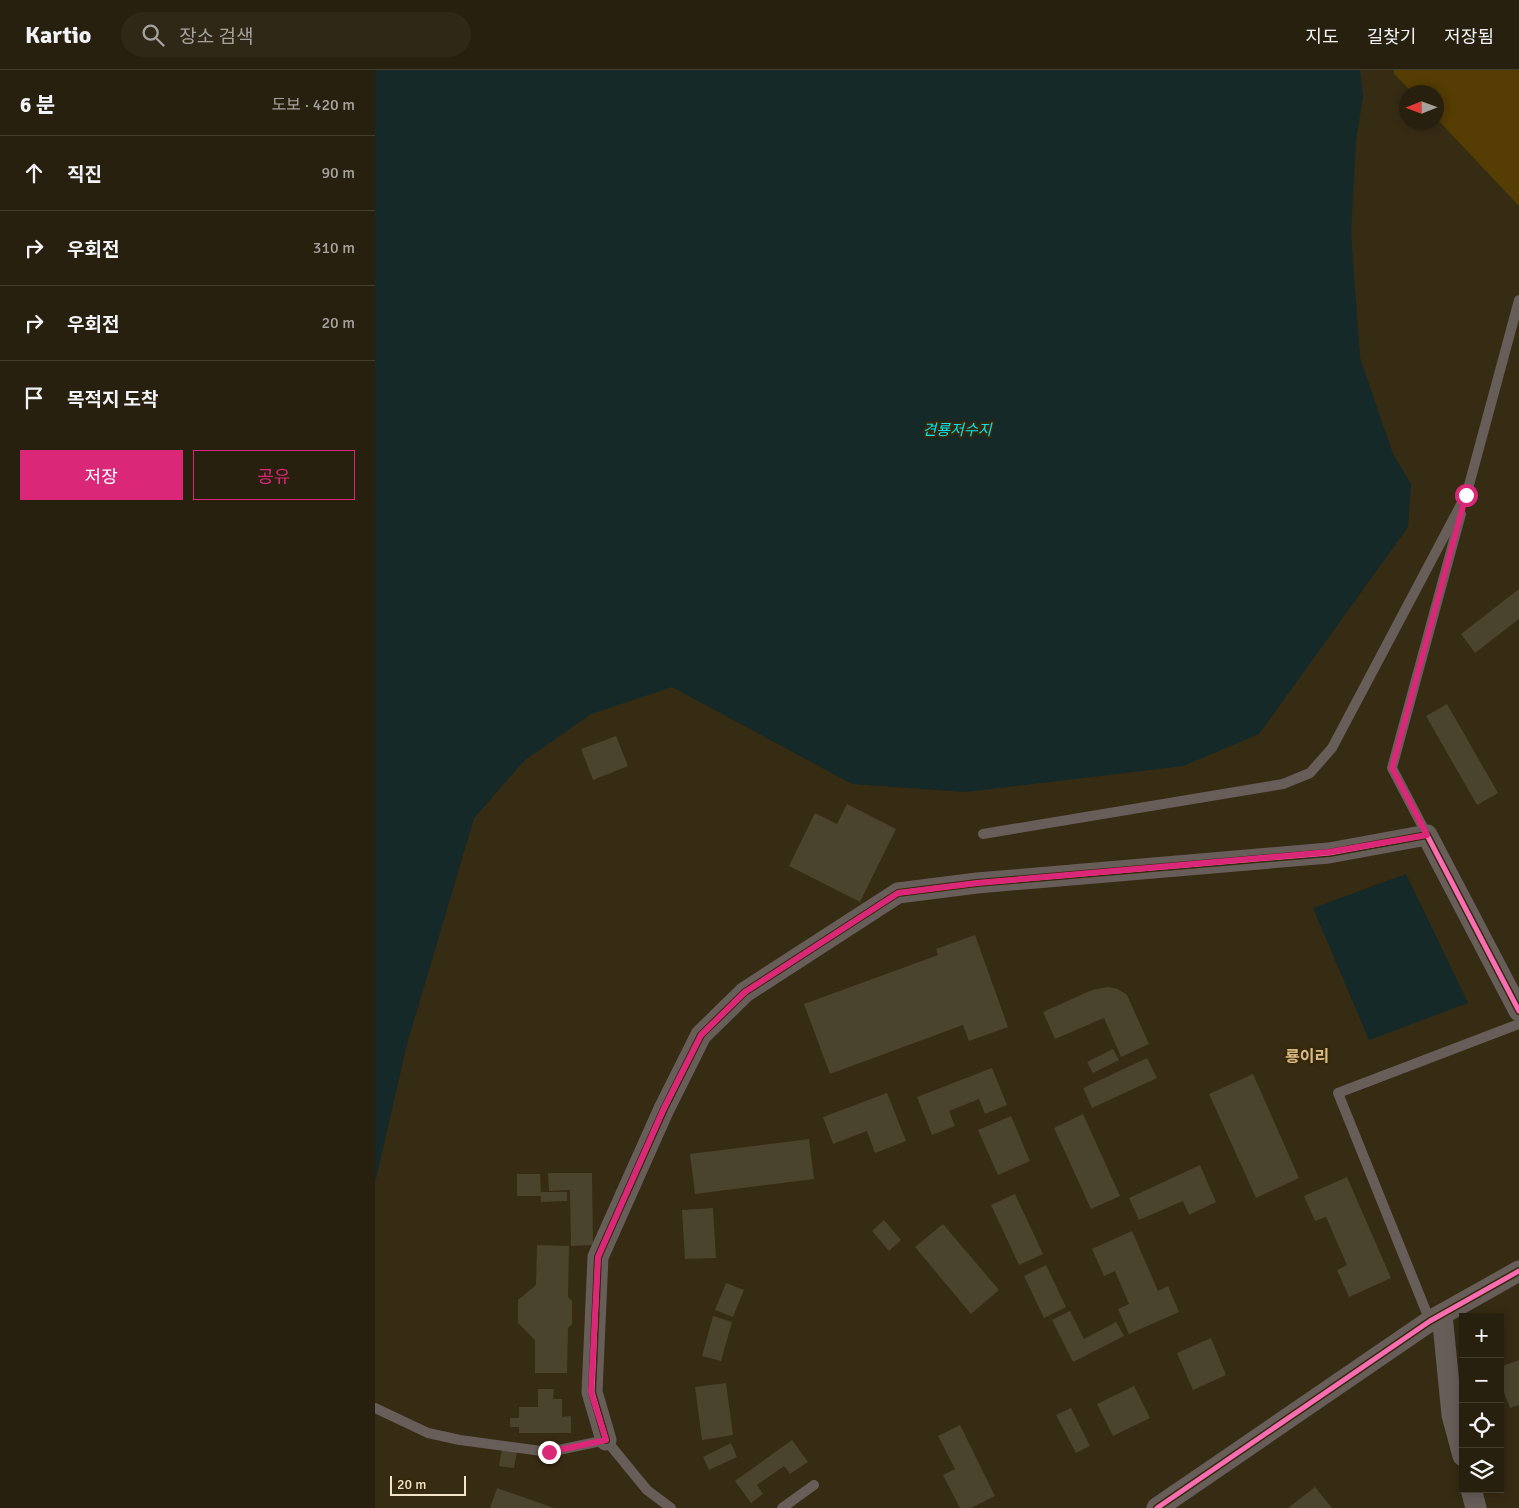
<!DOCTYPE html>
<html lang="ko">
<head>
<meta charset="utf-8">
<style>
  body { margin:0; font-family:Signika,"Noto Sans KR",sans-serif; background:#302817; color:#f1f3f6 }
  .controls { position:absolute; right:15px; bottom:15px; display:grid; overflow:hidden; border-radius:0px; box-shadow:0 2px 12px #0003 }
  .controls button { width:45px; height:45px; display:grid; place-items:center; padding:0; border:0; border-bottom:1px solid #443e2e; background:#28200e; color:#f1f3f6; font:25px sans-serif }
  .compass { position:absolute; left:1024px; top:15px; width:45px; height:45px; border-radius:50%; background:#28200e; box-shadow:0 2px 12px #0003; rotate:269deg }
  .scale { position:absolute; left:15px; bottom:12px; width:76px; box-sizing:border-box; padding-left:5px; border:2px solid #f3e4c9; border-top:0; font-size:14px; line-height:18px; white-space:nowrap; color:#f3e4c9; -webkit-text-stroke:4px #36280b; paint-order:stroke }
  .stop { position:absolute; width:15px; height:15px; margin:-11px; border:4px solid #db2777; border-radius:50%; background:#fff }
  .stop.end { background:#db2777; border-color:#fff; box-shadow:0 1px 5px #0008 }
  .list { margin:0; padding:0; list-style:none }
  h2 { display:flex; justify-content:space-between; align-items:center; height:65px; margin:0; padding:0 20px; font-size:21px }
  h2 small { font-size:16px; font-weight:400; color:#a5a39e }
  .list li { display:grid; grid-template-columns:32px 1fr auto; gap:15px; align-items:center; box-sizing:border-box; height:75px; padding:0 20px; border-top:1px solid #443e2e }
  .list b { display:block; font-size:19px; white-space:nowrap }
  .list em { font-size:16px; font-style:normal; color:#a5a39e }
  .actions { display:flex; gap:10px; padding:15px 20px }
  .actions a { flex:1; padding:11px 0; border:1px solid #db2777; border-radius:0px; text-align:center; font-size:18px; color:#db2777 }
  .actions .main { background:#db2777; color:#fff }
  .icon { flex:none; width:28px; height:28px; fill:none; stroke:currentColor; stroke-width:2; stroke-linecap:round; stroke-linejoin:round }
  .map { position:relative; flex:none; width:1144px; height:1438px; overflow:hidden }
  header { display:flex; align-items:center; gap:30px; box-sizing:border-box; height:70px; padding:0 25px; background:#28200e; border-bottom:1px solid #443e2e }
  header strong { font-size:24px }
  nav { display:flex; gap:28px; margin-inline-start:auto; font-size:18px }
  .search { width:350px; height:45px; background:#302817; display:flex; align-items:center; gap:12px; box-sizing:border-box; padding:0 18px; border-radius:28px; color:#a5a39e; font-size:19px }
  main { display:flex }
  aside { flex:1; background:#28200e }
  .map>svg:first-child { display:block }
  .green { fill:#563d03 }
  .water { fill:#142928 }
  .building { fill:#4a442d }
  .lines { fill:none; stroke-linecap:round; stroke-linejoin:round }
  .lane { stroke:#675d59; stroke-width:10 }
  .street { stroke:#675d59; stroke-width:21 }
  .cycleway-casing { stroke:#36280b; stroke-width:8 }
  .cycleway { stroke:#f96db3; stroke-width:5 }
  .route { stroke:#db2777; stroke-width:6 }
  .labels { text-anchor:middle; stroke-width:4.5; stroke-linejoin:round; paint-order:stroke }
  .water-label { font-size:15px; font-style:italic; fill:#00e6f2; stroke:#36280b }
  .quarter-label { font-size:16px; font-weight:bold; fill:#d9ba84; stroke:#36280b }
</style>
</head>
<body>
<header>
<strong>Kartio</strong>
<div class="search"><svg class="icon" aria-label="search" viewBox="0 0 24 24"><circle cx="10" cy="10" r="6"/><path d="M15 15l6 6"/></svg>장소 검색</div>
<nav><a>지도</a><a>길찾기</a><a>저장됨</a></nav>
</header>
<main>
<aside>
<h2>6 분<small>도보 · 420 m</small></h2>
<ul class="list">
<li><svg class="icon" aria-label="ahead" viewBox="0 0 24 24"><path d="M12 20V5M6 11l6-6 6 6"/></svg><div><b>직진</b></div><em>90 m</em></li>
<li><svg class="icon" aria-label="right" viewBox="0 0 24 24"><path d="M7 20v-9h11M14 6l5 5-5 5"/></svg><div><b>우회전</b></div><em>310 m</em></li>
<li><svg class="icon" aria-label="right" viewBox="0 0 24 24"><path d="M7 20v-9h11M14 6l5 5-5 5"/></svg><div><b>우회전</b></div><em>20 m</em></li>
<li><svg class="icon" aria-label="arrive" viewBox="0 0 24 24"><path d="M6 21V4h12l-3 4 3 4H6"/></svg><div><b>목적지 도착</b></div></li>
</ul>
<div class="actions"><a class="main">저장</a><a>공유</a></div>
</aside>
<div class="map">
<svg width="1144" height="1438" viewBox="0 0 1144 1438">
  <rect width="100%" height="100%" fill="#362b13"/>
  <path class="green" d="M1019 0H1144V136L1062 49V22H1037L1019 4Z"/>
  <path class="water" d="M0 0H985L988 26 981 70 976 163 985 288 1018 384 1036 414 1033 457 884 664 808 696 590 722 477 714 297 617 216 644 150 690 99 748 32 974 0 1113Z
    M1031 804 1093 933 994 970 938 838Z"/>
  <path class="building" d="M1144 519V549L1100 583 1086 564Z
    M1072 634 1123 723 1102 735 1051 646Z
    M241 666 253 696 218 710 206 679Z
    M472 734 521 759 485 832 414 796 440 743 462 754Z
    M600 865 633 957 594 971 588 955 455 1004 429 934 563 885 561 879Z
    M733 917 743 919 752 925 774 974 746 987 729 948 680 969 668 942 717 920Z
    M738 979 744 990 718 1003 712 992Z
    M772 988 782 1008 717 1038 708 1018Z
    M617 998 632 1035 610 1044 604 1029 574 1041 580 1056 557 1065 542 1027Z
    M878 1004 924 1108 881 1128 834 1024Z
    M512 1023 531 1071 500 1083 492 1061 458 1074 448 1047Z
    M708 1044 745 1126 716 1139 679 1058Z
    M636 1046 655 1091 623 1105 603 1060Z
    M434 1069 439 1109 320 1124 315 1084Z
    M825 1095 841 1132 814 1145 808 1131 764 1150 754 1128Z
    M173 1103H217L218 1175 196 1176 195 1120 174 1121Z
    M142 1104H165L166 1122H192V1131L166 1132V1126H142Z
    M972 1107 1016 1208 974 1227 962 1200 972 1195 951 1147 940 1151 929 1126Z
    M640 1124 668 1184 644 1195 616 1135Z
    M338 1138 341 1188 310 1189 307 1140Z
    M509 1150 526 1170 514 1181 497 1161Z
    M568 1154 624 1220 596 1244 540 1177Z
    M757 1161 783 1221 793 1216 804 1242 754 1264 743 1239 754 1234 740 1201 729 1206 717 1179Z
    M162 1175 194 1176 193 1227 197 1231V1254L193 1258 192 1303H160V1270L143 1253V1230L161 1215Z
    M671 1195 691 1237 669 1248 649 1206Z
    M351 1213 369 1220 358 1247 340 1240Z
    M695 1241 709 1269 741 1252 749 1266 698 1292 677 1250Z
    M338 1246 357 1252 346 1291 327 1286Z
    M836 1268 851 1305 818 1320 802 1283Z
    M1144 1290V1335L1135 1338 1125 1312V1297Z
    M351 1313 358 1365 327 1370 320 1317Z
    M759 1316 775 1348 738 1366 722 1334Z
    M163 1319H179L178 1329H187V1347L196 1346V1363H144V1357H135V1348H144V1337H163Z
    M696 1338 715 1376 701 1383 681 1345Z
    M585 1355 620 1426 596 1438H585L568 1405 580 1399 563 1366Z
    M417 1370 433 1392 415 1404 409 1396 382 1415 388 1424 376 1433 360 1411Z
    M356 1373 362 1387 334 1400 328 1387Z
    M127 1379 142 1381 139 1398 124 1396Z
    M940 1417 957 1438H913Z
    M122 1418 179 1438H115Z"/>
  <g class="lines">
    <path class="lane" d="M1090 430 1144 230
      M608 764 908 714 935 703 957 678 1091 425
      M1052 765 1017 698 1086 444
      M1055 1251 963 1023 1144 954
      M0 1338 53 1363 85 1370 174 1382 231 1370 272 1420 296 1438
      M407 1438 439 1415"/>
    <path class="street" d="M1067 1244 1077 1345 1088 1386
      M231 1370 217 1322 223 1187 289 1039 326 965 370 922 523 823 602 813 954 783 1052 765 1144 941
      M1096 1419 1101 1438
      M782 1438 1055 1251 1144 1201"/>
    <g class="cycleway-casing">
      <path id="cycleway" d="M231 1370 217 1322 223 1187 289 1039 326 965 370 922 523 823 602 813 954 783 1052 765 1144 941
        M782 1438 1055 1251 1144 1201"/>
    </g>
    <use href="#cycleway" class="cycleway"/>
  </g>
  <g class="lines">
    <path class="route" d="M174 1382 231 1370 216 1322 223 1187 289 1038 326 965 370 922 523 823 602 813 954 782 1052 765 1017 698 1091 425"/>
  </g>
  <g class="labels">
    <g class="water-label">
      <text x="582" y="365">견룡저수지</text>
    </g>
    <g class="quarter-label">
      <text x="932" y="992">룡이리</text>
    </g>
  </g>
</svg>
<div class="controls">
<button>+</button>
<button>−</button>
<button><svg class="icon" aria-label="locate" viewBox="0 0 24 24"><circle cx="12" cy="12" r="6"/><path d="M12 2v4M12 18v4M2 12h4M18 12h4"/></svg></button>
<button><svg class="icon" aria-label="layers" viewBox="0 0 24 24"><path d="M12 4l9 5-9 5-9-5zM3 14l9 5 9-5"/></svg></button>
</div>
<svg class="compass" viewBox="-18 -18 36 36"><path d="M0-13l5 13h-10z" fill="#e53935"/><path d="M0 13l5-13h-10z" fill="#a5a39e"/></svg>
<div class="scale">20 m</div>
<div class="stop" style="left:1091px;top:425px"></div>
<div class="stop end" style="left:174px;top:1382px"></div>
</div>
</main>
</body>
</html>
